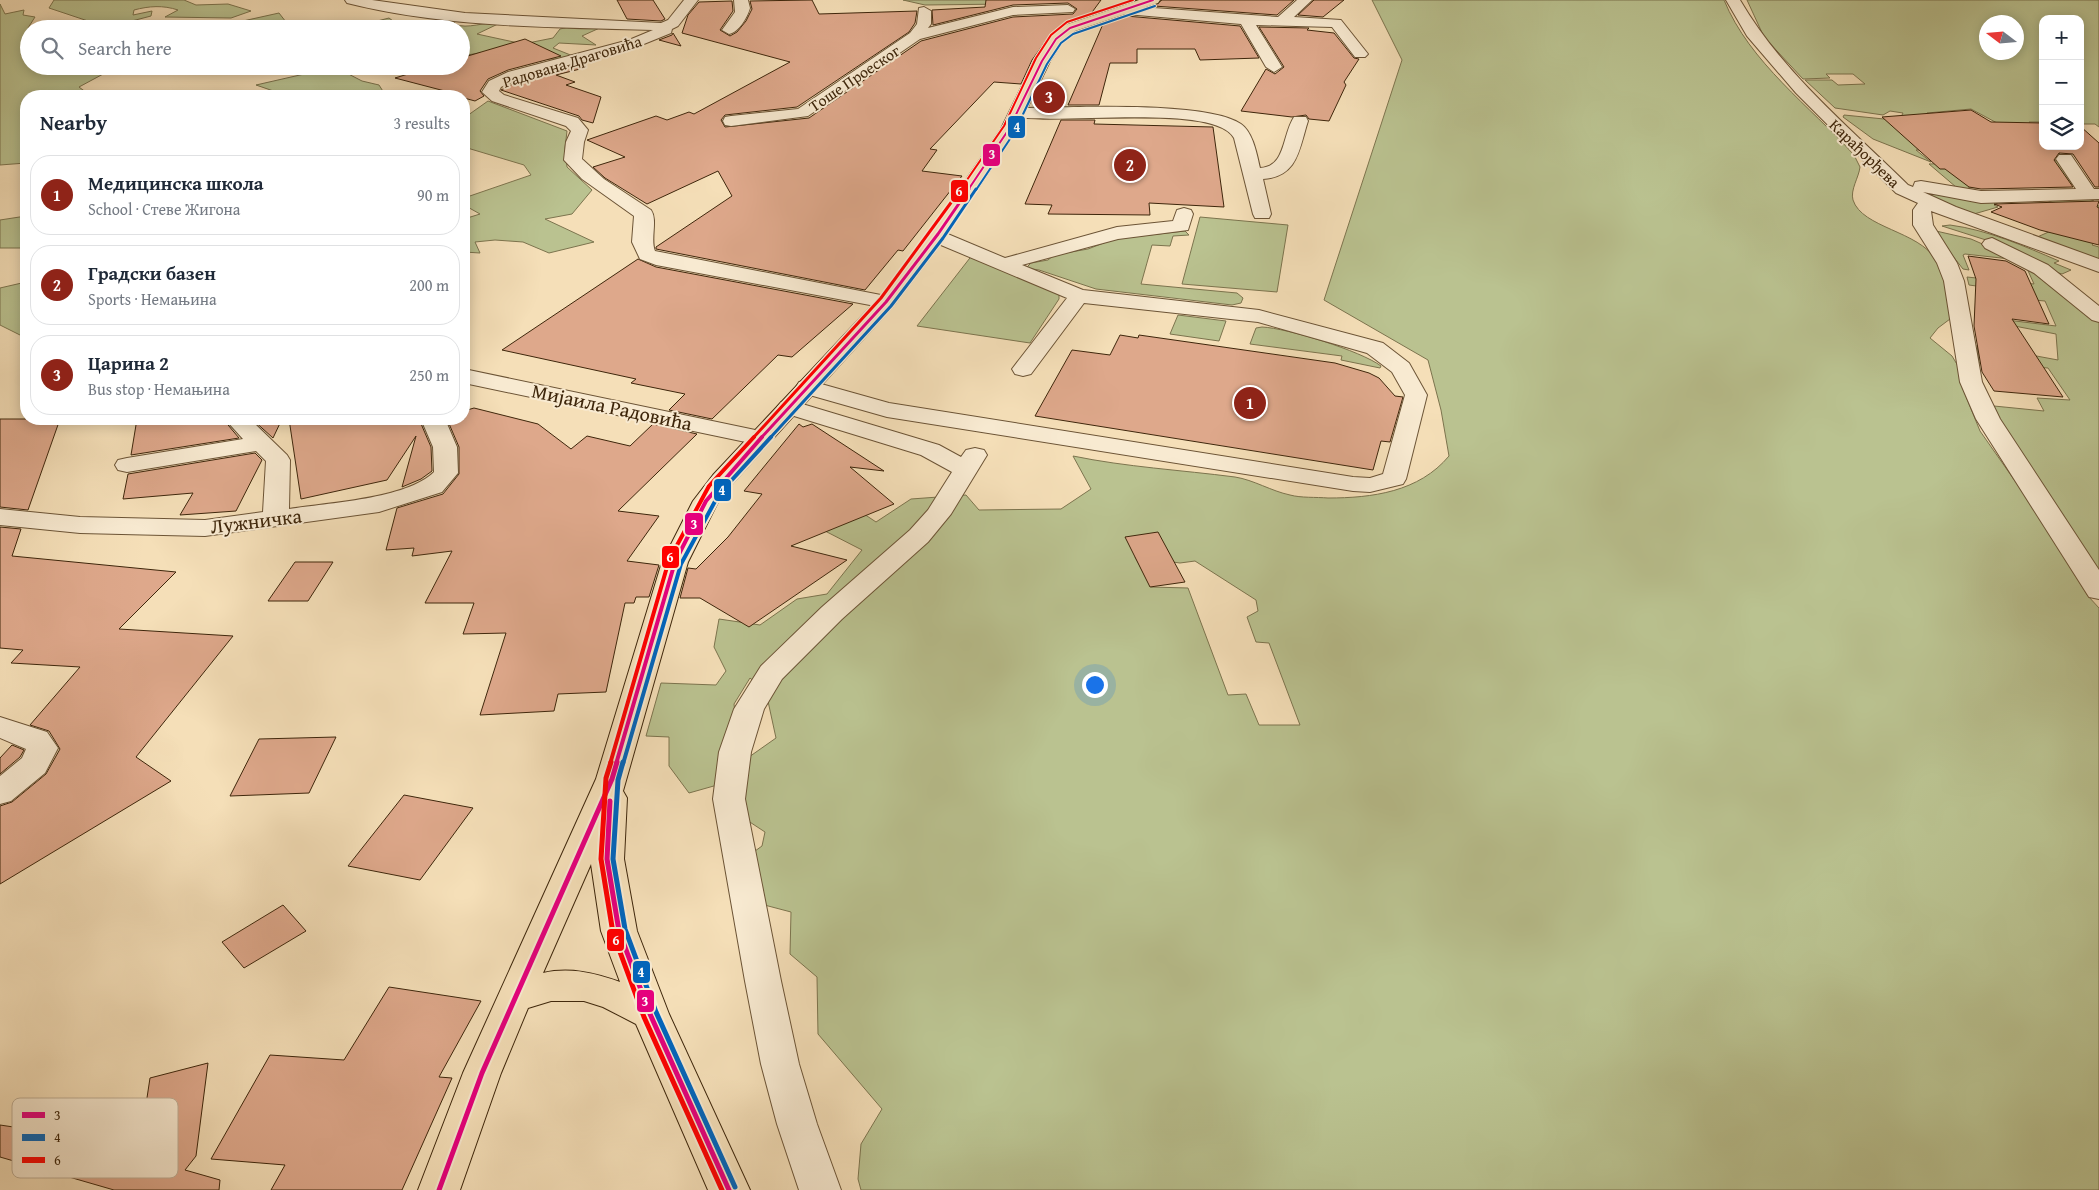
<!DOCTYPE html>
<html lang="en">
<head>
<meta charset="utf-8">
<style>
  body { margin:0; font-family:"Gentium Book Plus",serif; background:#f6f6f7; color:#1f2937 }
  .controls { position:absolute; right:15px; top:15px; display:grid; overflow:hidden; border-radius:10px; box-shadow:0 2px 12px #0003 }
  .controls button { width:45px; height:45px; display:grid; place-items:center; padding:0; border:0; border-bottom:1px solid #e0e1e3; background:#fff; color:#1f2937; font:25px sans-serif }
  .compass { position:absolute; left:1979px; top:15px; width:45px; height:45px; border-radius:50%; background:#fff; box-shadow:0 2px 12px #0003; rotate:286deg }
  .you { position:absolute; left:1094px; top:684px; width:18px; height:18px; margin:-12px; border:4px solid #fff; border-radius:50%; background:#1a73e8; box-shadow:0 0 0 8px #1a73e833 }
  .badge { display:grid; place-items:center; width:32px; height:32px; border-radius:50%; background:#8f2418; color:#fff; font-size:16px; font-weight:700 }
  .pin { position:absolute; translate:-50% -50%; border:2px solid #fff; box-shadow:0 1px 5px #0006 }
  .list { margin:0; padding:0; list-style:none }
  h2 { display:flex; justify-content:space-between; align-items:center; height:65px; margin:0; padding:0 20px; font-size:21px }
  h2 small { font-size:16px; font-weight:400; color:#747a83 }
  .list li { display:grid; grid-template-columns:32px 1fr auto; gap:15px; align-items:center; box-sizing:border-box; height:80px; margin:0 10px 10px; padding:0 10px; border:1px solid #e0e1e3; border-radius:20px }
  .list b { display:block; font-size:19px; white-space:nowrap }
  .list p { margin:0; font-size:16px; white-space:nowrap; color:#747a83 }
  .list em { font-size:16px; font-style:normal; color:#747a83 }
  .icon { flex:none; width:28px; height:28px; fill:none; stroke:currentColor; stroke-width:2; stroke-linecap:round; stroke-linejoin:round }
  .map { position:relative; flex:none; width:2099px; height:1190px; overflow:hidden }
  .search { position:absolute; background:#fff; box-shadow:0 2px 12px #0003; left:20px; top:20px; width:450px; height:55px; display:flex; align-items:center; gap:12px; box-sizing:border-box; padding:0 18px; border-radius:28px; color:#747a83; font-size:19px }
  .panel { position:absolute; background:#fff; box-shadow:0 2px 12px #0003; left:20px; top:90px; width:450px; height:335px; border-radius:20px }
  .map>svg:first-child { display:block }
  .green { fill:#bac290; stroke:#7c744e; fill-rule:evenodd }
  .building { fill:#dea88b; stroke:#3e260b }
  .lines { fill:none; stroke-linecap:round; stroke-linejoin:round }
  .minor-casing { stroke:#6c5436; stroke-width:2 }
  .major-casing { stroke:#3e260b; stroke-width:2 }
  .minor { fill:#f8ead1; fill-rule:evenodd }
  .major { fill:#f5dfb8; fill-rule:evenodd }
  .bus-1-far3-casing { stroke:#f8ead1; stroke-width:4 }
  .bus-1-far2-casing { stroke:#f8ead1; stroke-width:6 }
  .bus-1-far1-casing { stroke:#f8ead1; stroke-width:8 }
  .bus-1-casing { stroke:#f8ead1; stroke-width:9 }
  .bus-2-far3-casing { stroke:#f8ead1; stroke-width:4 }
  .bus-2-far2-casing { stroke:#f8ead1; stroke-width:6 }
  .bus-2-far1-casing { stroke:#f8ead1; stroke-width:8 }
  .bus-2-casing { stroke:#f8ead1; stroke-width:9 }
  .bus-3-far3-casing { stroke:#f8ead1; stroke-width:4 }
  .bus-3-far2-casing { stroke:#f8ead1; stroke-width:6 }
  .bus-3-far1-casing { stroke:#f8ead1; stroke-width:8 }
  .bus-3-casing { stroke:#f8ead1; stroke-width:9 }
  .bus-1-far3 { stroke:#e5007d; stroke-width:2 }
  .bus-1-far2 { stroke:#e5007d; stroke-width:3 }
  .bus-1-far1 { stroke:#e5007d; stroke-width:4 }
  .bus-1 { stroke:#e5007d; stroke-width:5 }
  .bus-2-far3 { stroke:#0065bd; stroke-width:2 }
  .bus-2-far2 { stroke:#0065bd; stroke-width:3 }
  .bus-2-far1 { stroke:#0065bd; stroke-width:4 }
  .bus-2 { stroke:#0065bd; stroke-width:5 }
  .bus-3-far3 { stroke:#f00; stroke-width:2 }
  .bus-3-far2 { stroke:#f00; stroke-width:3 }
  .bus-3-far1 { stroke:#f00; stroke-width:4 }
  .bus-3 { stroke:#f00; stroke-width:5 }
  .labels { text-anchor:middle; stroke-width:4; stroke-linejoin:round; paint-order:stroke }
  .far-street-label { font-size:16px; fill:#3e260b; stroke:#f8ead1 }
  .street-label { font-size:20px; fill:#3e260b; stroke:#f8ead1 }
  .key { fill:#f8ead1; stroke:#c0af96; stroke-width:1 }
  .key-label { font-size:14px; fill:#3e260b }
  .line-badge { stroke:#f8ead1; stroke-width:2 }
  .badge-label { font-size:14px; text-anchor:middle; font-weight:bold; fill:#fff }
</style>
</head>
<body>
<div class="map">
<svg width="2099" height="1190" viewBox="0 0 2099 1190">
  <rect width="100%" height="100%" fill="#f5dfb8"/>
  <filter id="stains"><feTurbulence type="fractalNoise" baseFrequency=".004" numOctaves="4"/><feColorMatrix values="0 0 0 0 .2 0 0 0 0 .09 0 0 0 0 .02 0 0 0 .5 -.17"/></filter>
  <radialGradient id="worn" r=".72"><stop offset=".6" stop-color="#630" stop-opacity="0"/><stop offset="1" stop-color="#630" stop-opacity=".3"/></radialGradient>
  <path class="green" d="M54 0H184L196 5 228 4 251 11 231 18 165 17 178 10C163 5 149 6 134 10L133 15 152 11 151 16 128 22 130 26 128 29H85L91 22 49 8Z
    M903 0H1005L1007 4 925 5Z
    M1372 0H1724C1750 63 1810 106 1854 155L1860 167C1859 177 1850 190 1853 200 1862 228 1919 231 1936 260 1947 278 1948 299 1950 319L1938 328 1930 338 1952 356 1958 366 1963 389 1980 431 2029 501 2088 596 2099 608V1190H861L858 1179 861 1144 882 1109 818 1034 817 977 790 954 791 912 753 902 730 869 762 846 765 832 733 811 742 778 689 793 669 766V737L646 736 661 683 716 685 726 671 714 647 719 619 760 625 797 599 827 594 862 550 825 531 831 492 876 522 911 499 966 495 979 510 1061 509 1091 489 1073 456C1126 467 1181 470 1235 477 1254 480 1271 491 1290 495 1301 498 1316 497 1328 498 1372 498 1419 492 1449 456L1441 410 1428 360 1324 300 1402 60ZM1135 557 1180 563 1195 561 1256 600 1258 611 1247 617 1256 642 1269 643 1300 725H1259L1246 694 1228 695 1188 588 1151 587ZM750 678 766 692 776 738 749 757 742 776 734 704Z
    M1747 0H2099V127L2095 124H2080V19H2043V122H2029L2043 135V146H2064L2060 150 2059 156H2050L2038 141 1983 138 1997 156 2060 161 2075 184H2067L2045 168 1982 170 2002 187 1968 188 1975 194 1963 193 1929 164 1960 163 1945 150H1916L1931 162 1873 139 1843 117 1844 115 1884 119 1903 124 1918 143 1958 145 1944 127 1997 123 1971 109 1927 113 1949 126C1931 126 1917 126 1901 117L1903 113 1890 111 1883 115 1835 108 1805 80H1832L1838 85 1865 84 1853 74H1826L1830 78 1803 79 1764 37ZM1986 22H2016V52H1986Z
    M0 4 5 14 24 10 23 15 35 17 28 28 34 29H29V45L21 55 29 59V66H118L79 87 91 96H26V163L0 165Z
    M279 13 286 22 258 29H207Z
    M389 18 397 24 385 29H346Z
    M445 18 456 19 454 24C468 30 485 21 500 23L477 34 523 44 553 38 560 29 578 25 604 26 582 36 596 45 559 43 553 48 573 56 562 59H533L498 50 461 56V29H414L441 22Z
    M335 67 362 81 379 85 386 96H288L256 85Z
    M488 101 567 131 565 148 567 167 592 190 572 214 545 219 594 242 549 253 523 242 495 240 475 242 480 253 464 252V219L480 214 464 205V198L531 175 524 165 464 147V118Z
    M1917 190 2003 200 1994 205 1998 207 1974 214 1930 198Z
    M2089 198 2094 200 2089 202 2099 206V236L2092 245 2099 247V262L2035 238 2087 215 2043 199Z
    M26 216V248H0V220Z
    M1200 217 1288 225 1277 292 1182 284Z
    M1950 225C1988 230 2024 246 2059 261L2054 263 2071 270 2062 274 2043 268 1986 240 1942 226Z
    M1185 231 1189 235 1173 236 1170 246 1152 245 1141 284 1237 293 1243 298 1241 303 1232 305 1096 289 1039 270 1026 268 1031 263 1048 260 1054 255 1088 249 1114 239Z
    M1936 231 1971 239 2019 260 1965 254 1963 255 1969 270 1963 269 1941 241Z
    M973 254 1059 294V299L1030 343 917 326Z
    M2025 264 2099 321V573L1997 418 1994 406 2044 411 2037 398 2070 400 2048 368 1979 363 1977 345 2058 360 2056 334 1983 320 1982 317 2056 326 2045 301 2010 298 2006 290 1969 285 1967 277 2034 284Z
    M26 282V295L22 298 26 302V333L20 335 0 325V288Z
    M1178 315 1226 321 1219 341 1170 334Z
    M1262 327C1287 328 1361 351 1381 366L1380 368 1341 360 1342 356 1250 344 1256 328Z"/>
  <path class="building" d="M617 0H653L665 19 661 21 627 19Z
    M812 0 819 14 917 11 915 23 909 32 797 107 725 115 721 120 725 127 809 118 921 41 1013 17 1073 14 1077 9 1068 3 1013 5 933 25 932 10 985 7 986 0H1101L1090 15 1064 23 1050 35 1032 60 1021 84 994 82 930 149 937 150 922 171 962 176 903 251 898 250 865 290 656 249V247L732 196 718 171 647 204 605 178 593 167 625 157 587 140 656 116 667 120 689 112 694 114 790 62 682 33 688 15 699 2 732 1 733 11 720 30 730 36 737 32 746 21 752 9 750 1Z
    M1162 0H1294L1277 15 1154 6Z
    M1314 0H1344L1323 17 1298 15Z
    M1126 16 1240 26 1259 58 1200 60 1195 49H1137V63H1110L1099 105H1068L1103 24Z
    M1259 27 1309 28 1307 30 1334 33 1354 58 1359 59 1344 82 1346 85 1329 121 1309 119 1306 115 1292 117 1241 111 1266 69 1275 74 1284 67Z
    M673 33 681 46 659 40 672 35Z
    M525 39 561 56 508 70 488 79 480 91 484 96 475 101 464 98V96L395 78 434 66H461V58Z
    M578 64 584 68 556 75 575 82 566 85 601 97 593 123 582 120 579 116 501 90 521 80Z
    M1971 110 1991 122 2043 123V146H2080V126L2099 143V187H2095L2073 154 2059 153 2054 160 2073 187 1981 189 1969 187 1945 169H1940L1882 117Z
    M1061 120H1095L1094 124 1213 127 1224 207 1149 203 1150 215 1048 214 1052 205 1025 204Z
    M2099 201 2097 207 2099 208V245L2040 230 1991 212 2002 207 1994 204Z
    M1968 256 2006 261 2025 271 2049 324 2012 319 2063 397 1994 391 1982 372 1974 326 1976 279Z
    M638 259 656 267 853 304 792 357 778 355 712 419 669 410 685 394 631 383 636 379 502 350Z
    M1120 335 1138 338 1139 335 1335 363 1369 373 1379 378 1395 396 1403 397 1390 442 1381 441 1373 470 1035 416 1072 350 1110 355Z
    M474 408 538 424 571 449 587 436 630 446 653 424 697 434 618 511 659 516 627 561 659 565 649 597H636L634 603H625L606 692 558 694 554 711 480 715 506 633 463 634 474 603H425L452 551 412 556 414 548 386 550 397 508 443 494 459 474V447L447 419H464V411Z
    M0 419H60L28 510 0 507Z
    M137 419H223L239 438 131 455Z
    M252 419H282L273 438Z
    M289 419H419L431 447 432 471 421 479 402 487 416 436 387 480 301 499Z
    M799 424 803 427 812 424 884 471 850 467 894 504 791 546 847 560 749 627 700 598H680L688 568 696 569 728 537 762 494 744 491Z
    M255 453 262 460 236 511 180 515 193 493 123 499 128 474Z
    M0 527 21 529 12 556 176 572 119 629 233 636 136 757 171 781 0 884V806L12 802 46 774 60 749 49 731 30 725 80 667 11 663 23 650 0 648Z
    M1158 532 1185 582 1150 587 1125 537Z
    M295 562H333L308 601H268Z
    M336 737 309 793 230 796 259 739Z
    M12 745 24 750 20 757 0 774V758Z
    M404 795 473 808 420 880 348 866Z
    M283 905 306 931 244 968 222 942Z
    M389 987 481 1001 439 1077 452 1078 402 1190H271L285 1165 211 1159 270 1055 344 1060Z
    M208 1063 196 1156 185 1170 220 1180 219 1190H114L0 1157V1125L47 1132 138 1157 150 1078Z"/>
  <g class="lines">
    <g class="minor-casing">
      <path id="minor" d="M345 0H372L465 13 661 23 668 20 684 0H698L678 26 672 29 671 33 639 46 520 78 501 87 499 91 504 95 578 118 588 130 584 142 582 159 604 179 651 210C658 220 650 239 655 251L886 296 893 298 896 302 893 306 886 308 656 265 640 259 632 242 634 216 582 179 564 160 566 142 571 131 566 126 492 101 482 92 489 81 508 72 629 40 653 30C551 27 447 28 347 3Z
        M734 0H748L750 8C747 18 739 32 729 34L722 30 735 12Z
        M1297 0H1312L1294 17 1341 20 1368 54 1365 57H1355L1332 27 1256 25 1282 67 1274 72 1266 67 1241 24 1126 14 1119 10 1126 6 1278 17Z
        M1726 0H1740C1782 72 1849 127 1908 185L1913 187 1915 182 1921 181 1981 191 2076 189 2056 159 2059 155H2071L2094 189H2099V199L1981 203 1923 192 1956 207 2099 259V272L1931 211 1933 225 1957 263 1964 281 1982 382 2000 419 2099 570V599L2089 597 1976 419 1960 382 1944 281 1937 263 1913 225V210L1918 203 1896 193 1796 93 1747 36Z
        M1068 5 1075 9 1073 12 1013 15 920 39 808 116 731 126 725 125 723 121 725 117 731 116 798 109 910 33 917 24 919 8 924 7 931 11V24L928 28 1013 7Z
        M1018 108C1064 108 1206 100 1241 124 1253 132 1257 155 1260 168 1286 167 1282 135 1294 117H1306L1308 121C1299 149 1298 177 1263 179L1271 214 1269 218H1255L1253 214 1234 138C1215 102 1052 126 1012 116L1010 113 1012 110Z
        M1184 208 1191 210 1193 214 1188 230 1118 239 1022 265 1083 290 1259 310 1383 343 1409 363 1427 395 1406 479 1403 484 1370 492 1353 491 887 417 799 392 796 387 799 382 807 380 889 403 1353 477 1370 478 1383 474 1405 395 1392 372 1367 353 1258 322 1084 303 1031 374 1023 376 1015 374 1012 369 1067 298 929 240 926 236 929 232H943L1005 258 1117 227 1173 221 1177 210Z
        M1992 238 2048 265 2099 306V322L2092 320 2034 273 1985 248 1982 244 1985 240Z
        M464 369 760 431 768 433 772 438 768 443 760 445 464 383Z
        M789 400 939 445 961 457 966 450 975 448 984 450 987 455 951 514 928 542 842 619 782 679 764 709 751 752 745 799 781 981 799 1064 817 1124 841 1190H799L777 1124 761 1064 745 981 713 799 719 752 734 709 761 666 822 607 910 530 928 510 952 472 921 455 781 412 777 407 781 402Z
        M225 419H250L287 455 290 460 289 509C327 503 407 499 434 472L433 447 421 419H445L457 447 458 473 442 492 379 512 205 536 80 533 0 525V509L80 517 205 520 263 512 266 461 256 451 127 472 118 470 115 465 118 460 127 458 243 439Z
        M0 717 47 732 58 748 45 773 11 801 0 804V776L22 758 26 749 0 738Z"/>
    </g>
    <g class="major-casing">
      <path id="major" d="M1139 0H1160L1158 3 1075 31 1062 42 1050 61 1017 129 945 238 893 306 731 485 718 502 688 562 623 791 627 798 624 859 637 931 669 1014 750 1190H708L636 1024 603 1007 584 1001H551L528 1008 501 1073 460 1190H418L463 1073 596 779 662 562 693 501 713 475 879 298 931 230 1001 129 1034 61 1051 36 1065 25ZM591 864 601 931 620 982C595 973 570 967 543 973Z"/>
    </g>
    <use href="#minor" class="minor"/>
    <use href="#major" class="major"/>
    <g class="bus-1-far3-casing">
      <path id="bus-1-far3" d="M968 190 1009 129 1042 61 1056 39 1070 28 1153 0"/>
    </g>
    <g class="bus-1-far2-casing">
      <path id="bus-1-far2" d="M761 438 886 302 938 234 969 189"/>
    </g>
    <g class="bus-1-far1-casing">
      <path id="bus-1-far1" d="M616 764 675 562 706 501 762 437"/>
    </g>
    <g class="bus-1-casing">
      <path id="bus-1" d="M610 801 607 859 619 931 650 1014 729 1190
        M439 1190 482 1073 612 779 617 762"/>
    </g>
    <g class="bus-2-far3-casing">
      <path id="bus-2-far3" d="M976 190 1014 133 1047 64 1061 43 1073 34 1155 6"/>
    </g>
    <g class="bus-2-far2-casing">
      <path id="bus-2-far2" d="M770 438 891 306 943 238 976 189"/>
    </g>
    <g class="bus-2-far1-casing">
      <path id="bus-2-far1" d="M623 764 681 564 719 494 771 437"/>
    </g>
    <g class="bus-2-casing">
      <path id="bus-2" d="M623 762 618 780 613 859 625 929 656 1012 735 1187"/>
    </g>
    <g class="bus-3-far3-casing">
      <path id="bus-3-far3" d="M960 190 1004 126 1036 58 1051 35 1067 22 1133 0"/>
    </g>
    <g class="bus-3-far2-casing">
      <path id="bus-3-far2" d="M753 438 881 298 961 189"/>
    </g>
    <g class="bus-3-far1-casing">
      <path id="bus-3-far1" d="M610 764 669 560 709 486 754 437"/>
    </g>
    <g class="bus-3-casing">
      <path id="bus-3" d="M611 762 606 778 601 859 613 933 644 1017 722 1190"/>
    </g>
    <use href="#bus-1-far3" class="bus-1-far3"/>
    <use href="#bus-1-far2" class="bus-1-far2"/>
    <use href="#bus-1-far1" class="bus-1-far1"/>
    <use href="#bus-1" class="bus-1"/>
    <use href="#bus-2-far3" class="bus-2-far3"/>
    <use href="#bus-2-far2" class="bus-2-far2"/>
    <use href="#bus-2-far1" class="bus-2-far1"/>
    <use href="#bus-2" class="bus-2"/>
    <use href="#bus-3-far3" class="bus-3-far3"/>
    <use href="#bus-3-far2" class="bus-3-far2"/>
    <use href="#bus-3-far1" class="bus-3-far1"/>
    <use href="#bus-3" class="bus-3"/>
  </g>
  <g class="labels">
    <g class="far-street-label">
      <text transform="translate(572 61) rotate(-17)" y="6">Радована Драговића</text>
      <text transform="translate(854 78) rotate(-34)" y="6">Тоше Проеског</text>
      <text transform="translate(1865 153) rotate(44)" y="6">Карађорђева</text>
    </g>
    <g class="street-label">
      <text transform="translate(612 407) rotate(12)" y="7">Мијаила Радовића</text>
      <text transform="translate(256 521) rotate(-7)" y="7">Лужничка</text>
    </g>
  </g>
  <rect x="12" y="1098" width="166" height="80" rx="8" class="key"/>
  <rect x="22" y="1112" width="23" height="6" fill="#e5007d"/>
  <rect x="22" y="1134" width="23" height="7" fill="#0065bd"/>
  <rect x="22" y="1157" width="23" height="6" fill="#f00"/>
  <g class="key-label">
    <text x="54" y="1120">3</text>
    <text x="54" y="1142">4</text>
    <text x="54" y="1165">6</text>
  </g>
  <g class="line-badge">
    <rect x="1007" y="115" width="19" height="24" rx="5" fill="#0065bd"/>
    <rect x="982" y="143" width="19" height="24" rx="5" fill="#e5007d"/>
    <rect x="950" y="179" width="19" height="24" rx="5" fill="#f00"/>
    <rect x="713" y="478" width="19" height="24" rx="5" fill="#0065bd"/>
    <rect x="684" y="512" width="20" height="24" rx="5" fill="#e5007d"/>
    <rect x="661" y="545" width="19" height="24" rx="5" fill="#f00"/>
    <rect x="606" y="928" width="19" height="24" rx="5" fill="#f00"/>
    <rect x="632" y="960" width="19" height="24" rx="5" fill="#0065bd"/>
    <rect x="636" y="989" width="19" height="24" rx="5" fill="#e5007d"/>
  </g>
  <g class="badge-label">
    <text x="1017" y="132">4</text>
    <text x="992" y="159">3</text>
    <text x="959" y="196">6</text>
    <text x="722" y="495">4</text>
    <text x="694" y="529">3</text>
    <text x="670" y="562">6</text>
    <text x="616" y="945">6</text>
    <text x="641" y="977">4</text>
    <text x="645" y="1006">3</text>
  </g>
  <rect width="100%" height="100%" filter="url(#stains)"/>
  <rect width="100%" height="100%" fill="url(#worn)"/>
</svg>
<div class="controls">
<button>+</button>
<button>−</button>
<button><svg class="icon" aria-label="layers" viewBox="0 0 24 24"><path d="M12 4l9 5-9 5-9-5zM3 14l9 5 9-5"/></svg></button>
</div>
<svg class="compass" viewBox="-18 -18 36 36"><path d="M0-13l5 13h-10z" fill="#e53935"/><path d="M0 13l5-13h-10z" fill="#747a83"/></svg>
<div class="you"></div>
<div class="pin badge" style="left:1250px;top:403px">1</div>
<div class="pin badge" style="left:1130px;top:165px">2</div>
<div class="pin badge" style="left:1049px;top:97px">3</div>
<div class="search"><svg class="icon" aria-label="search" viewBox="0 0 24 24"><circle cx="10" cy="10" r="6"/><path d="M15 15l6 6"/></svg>Search here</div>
<section class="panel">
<h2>Nearby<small>3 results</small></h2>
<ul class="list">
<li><span class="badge">1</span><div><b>Медицинска школа</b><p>School · Стеве Жигона</p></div><em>90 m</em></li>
<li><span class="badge">2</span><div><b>Градски базен</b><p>Sports · Немањина</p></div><em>200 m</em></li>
<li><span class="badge">3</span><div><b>Царина 2</b><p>Bus stop · Немањина</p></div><em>250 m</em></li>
</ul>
</section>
</div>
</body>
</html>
